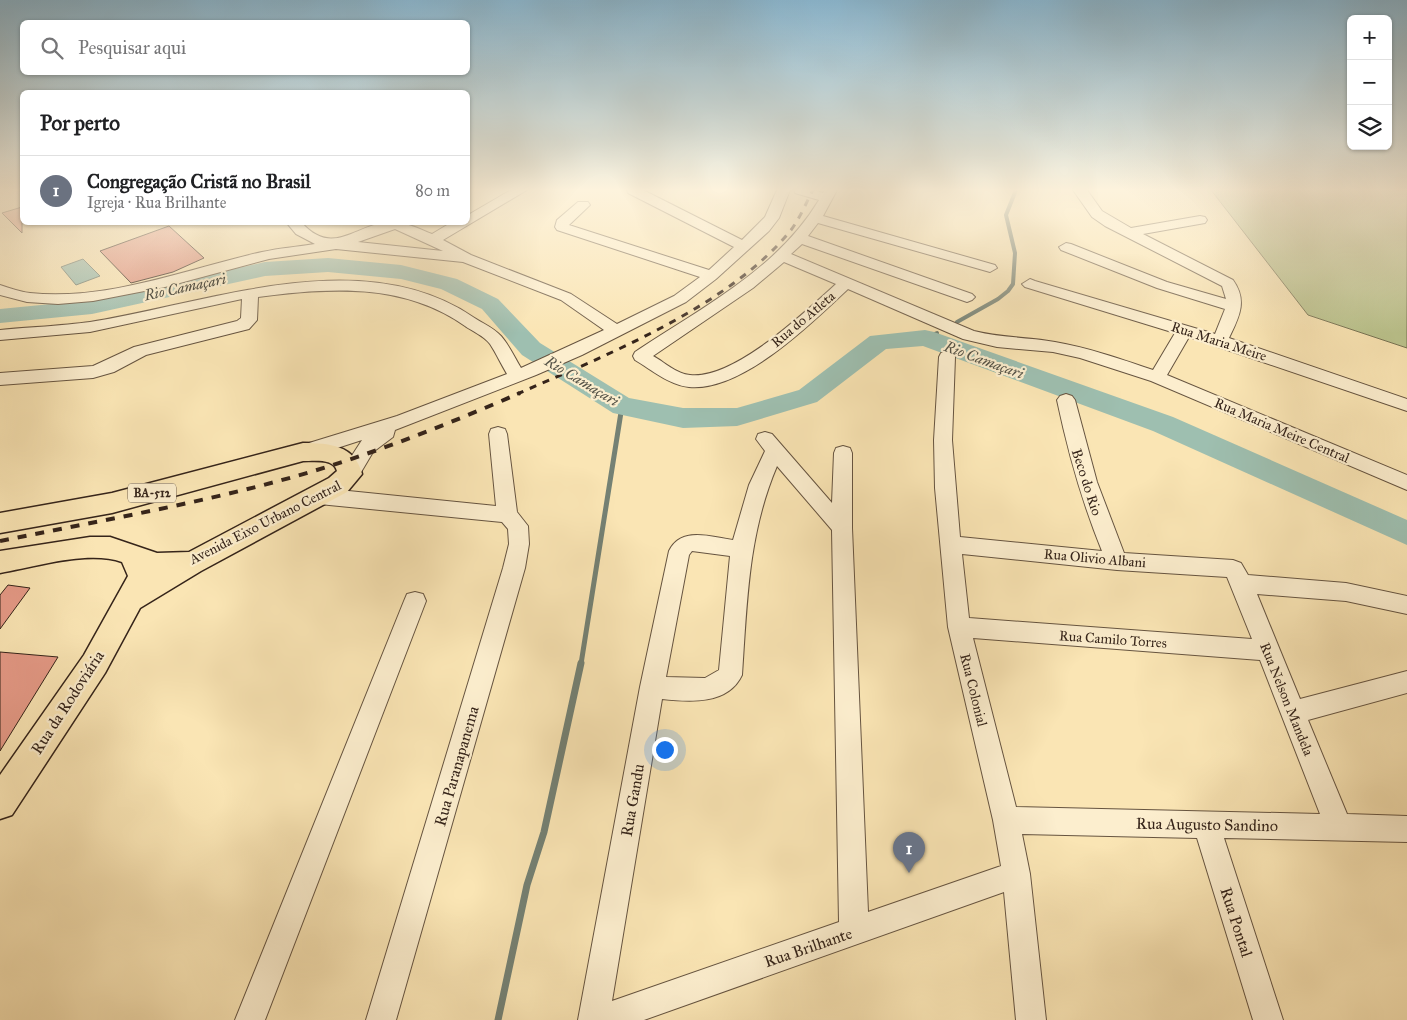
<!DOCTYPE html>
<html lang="pt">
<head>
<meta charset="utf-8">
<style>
  body { margin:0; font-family:"IM FELL Great Primer",serif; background:#f6f6f6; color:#202124 }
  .controls { position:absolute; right:15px; top:15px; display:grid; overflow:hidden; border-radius:8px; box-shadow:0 1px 4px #0004 }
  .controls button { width:45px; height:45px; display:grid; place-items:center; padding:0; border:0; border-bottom:1px solid #e0e0e0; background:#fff; color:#202124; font:25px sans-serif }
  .you { position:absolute; left:664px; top:749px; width:18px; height:18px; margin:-12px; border:4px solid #fff; border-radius:50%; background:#1a73e8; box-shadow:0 0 0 8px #1a73e833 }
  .badge { display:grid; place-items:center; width:32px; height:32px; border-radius:50%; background:#ea580c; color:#fff; font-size:16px; font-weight:700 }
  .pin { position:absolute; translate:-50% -41px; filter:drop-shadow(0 1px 2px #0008) }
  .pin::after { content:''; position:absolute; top:26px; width:18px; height:15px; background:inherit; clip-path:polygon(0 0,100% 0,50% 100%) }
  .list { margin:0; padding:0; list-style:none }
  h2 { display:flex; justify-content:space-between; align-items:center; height:65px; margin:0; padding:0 20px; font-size:21px }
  h2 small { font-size:16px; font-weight:400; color:#757577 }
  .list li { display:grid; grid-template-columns:32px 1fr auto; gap:15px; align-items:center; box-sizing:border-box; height:70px; padding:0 20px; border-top:1px solid #e0e0e0 }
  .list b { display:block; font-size:19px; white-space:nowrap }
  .list p { margin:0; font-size:16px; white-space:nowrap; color:#757577 }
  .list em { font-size:16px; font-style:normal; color:#757577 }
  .icon { flex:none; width:28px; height:28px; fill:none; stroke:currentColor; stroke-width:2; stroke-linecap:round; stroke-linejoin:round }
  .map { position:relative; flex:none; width:1407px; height:1020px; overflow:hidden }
  .search { position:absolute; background:#fff; box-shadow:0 1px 4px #0004; left:20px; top:20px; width:450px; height:55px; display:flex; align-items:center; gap:12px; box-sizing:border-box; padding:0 18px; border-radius:8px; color:#757577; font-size:19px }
  .panel { position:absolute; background:#fff; box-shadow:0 1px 4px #0004; left:20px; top:90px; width:450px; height:135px; border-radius:8px }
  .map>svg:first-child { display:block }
  .green { fill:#bcc58f; stroke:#787454 }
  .water { fill:#9ebfb0; stroke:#748174 }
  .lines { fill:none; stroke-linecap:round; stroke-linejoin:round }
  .stream-far2 { stroke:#748174; stroke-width:4 }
  .stream-far1 { stroke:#748174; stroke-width:5 }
  .stream { stroke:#748174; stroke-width:7 }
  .river { fill:#9ebfb0; fill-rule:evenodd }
  .building { fill:#e59a87; stroke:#35241a }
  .minor-casing { stroke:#665440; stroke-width:2 }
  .major-casing { stroke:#35241a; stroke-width:3 }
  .minor { fill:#fceece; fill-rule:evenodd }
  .major { fill:#fae5b4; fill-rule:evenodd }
  .rail-far1 { stroke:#35241a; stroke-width:3; stroke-dasharray:7 7; stroke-linecap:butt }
  .rail { stroke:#35241a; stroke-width:4; stroke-dasharray:9 9; stroke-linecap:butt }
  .labels { text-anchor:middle; stroke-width:4.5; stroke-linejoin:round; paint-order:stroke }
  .shield { fill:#fceece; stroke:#716150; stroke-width:1 }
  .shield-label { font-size:12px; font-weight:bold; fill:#35241a }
  .street-label { font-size:14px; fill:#35241a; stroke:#fceece }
  .water-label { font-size:15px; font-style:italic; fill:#545247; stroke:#fceece }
  .near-street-label { font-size:16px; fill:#35241a; stroke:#fceece }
</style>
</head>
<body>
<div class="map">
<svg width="1407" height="1020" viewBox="0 0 1407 1020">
  <rect width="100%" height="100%" fill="#fae5b4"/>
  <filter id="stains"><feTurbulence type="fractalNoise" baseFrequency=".004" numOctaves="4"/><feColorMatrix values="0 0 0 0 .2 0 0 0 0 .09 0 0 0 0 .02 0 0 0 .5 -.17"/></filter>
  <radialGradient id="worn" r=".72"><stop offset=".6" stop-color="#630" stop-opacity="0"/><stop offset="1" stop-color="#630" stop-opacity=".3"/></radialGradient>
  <path class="green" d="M1211 190H1407V348L1308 315Z"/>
  <path class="water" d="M83 259 100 276 76 285 61 267Z"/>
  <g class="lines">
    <path class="stream-far2" d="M957 322 998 299 1008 291 1013 284 1015 253 1006 215 1016 190
      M925 338 937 333"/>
    <path class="stream-far1" d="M581 664 622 406"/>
    <path class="stream" d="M498 1020 527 885 544 832 581 663"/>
    <path class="river" d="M328 258 401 265 457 279 498 299 540 343 629 398 683 408H737L799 390 870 336 925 330 934 332 1173 417 1407 520V545L1153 431 923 346 886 349 817 402 737 426 683 428 613 413 522 355 482 309 441 289 401 279 328 272 265 276 92 314 0 323V309L92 300 265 262Z"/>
  </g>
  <path class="building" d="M22 207V233L2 213Z
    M169 226 204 258 173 272 131 283 100 251Z
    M8 585 30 588 0 629V595Z
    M0 652 58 657 0 751Z"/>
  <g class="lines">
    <g class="minor-casing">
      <path id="minor" d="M511 190H527L443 240 471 255 571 294 617 324 674 296 700 277 557 230 555 227 557 220 578 202H588L590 205 569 225 709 270 734 247 628 193 627 190H643L742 240 765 217 777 190H790L779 218 769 231 716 279 686 302 582 355 536 375 395 430 393 437 373 452 357 479 350 481 343 479 340 474 362 440 303 459 296 457 294 452 296 447 397 416 507 374C501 364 496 353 490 344 484 336 472 331 465 326 402 282 330 288 258 297L257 320 249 329 146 355 114 372 93 378 0 385V373L93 366 134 347 237 321 241 318 242 299 90 332 0 340V330C30 327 61 326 90 322 209 303 362 242 473 317 482 323 494 328 501 336 509 345 515 358 521 368L604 330 561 300 463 262 336 249 269 259 165 287 93 301 58 304 27 302 0 295V285C10 288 20 292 30 293 109 301 186 269 262 252 279 248 297 247 315 244L296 234 286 222H301C332 257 354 226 387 222 404 221 417 228 432 234L452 222H468V215ZM395 229 443 251 358 242Z
        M794 190H813L823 193 825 190H837L823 216 995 265 997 268 990 272 818 223 808 236 972 294 975 297 972 300 967 302 802 244 791 254 974 331C1001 338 1028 337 1055 342 1089 348 1121 359 1153 370L1175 333 1025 287 1022 284 1030 279 1035 281 1215 334 1225 309 1157 288 1061 250 1059 247 1066 243 1071 244 1167 282 1226 299 1222 286 1105 226 1092 217 1073 190H1087L1102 211 1131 228 1200 216 1205 217 1207 220 1205 223 1143 234 1233 280C1248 301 1239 317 1229 338L1407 399V411L1189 337 1167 375 1407 475V490L1151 381 1080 358 1053 352 997 347 963 339 848 289C812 323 742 392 689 387 669 385 652 370 635 360L633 356 635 352C701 308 777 270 819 200L795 193ZM784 262 836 284C805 312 734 380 690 375 677 374 664 362 653 356L753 288Z
        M947 352 953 353 955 357 952 440 960 537 1102 551C1082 502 1068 452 1057 400L1060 396 1066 394 1072 396 1075 400 1097 482 1124 553 1233 560 1241 563 1248 575 1346 583 1407 596V614L1346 601 1257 594 1300 699 1407 671V693L1308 720 1347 814 1407 816V842L1224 838 1283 1020H1253L1197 838 1022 834 1030 874 1046 1020H1016L1004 892 644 1020H578L640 687 669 551C681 526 711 537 733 540L749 485 765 451 756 439 758 434 765 432 772 434 832 503 834 453 836 448 843 446 850 448 852 453V528L868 912 1001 866 993 820 948 627 935 488 934 440 939 357 941 353ZM777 466 832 530 839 922 612 1001 662 699C690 702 728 705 742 675 747 603 748 534 777 466ZM692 551 730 556 719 670 705 678 666 677 689 555ZM962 554 1117 570 1227 577 1252 639 969 618ZM973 638 1260 660 1320 814 1016 807Z
        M498 427 505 429 507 434 517 512 528 526 529 544 525 568 396 1020H366L503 568 509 544 508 529 502 522 319 504 312 501 309 496 312 491 319 488 496 506 489 434 491 429Z
        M415 592 423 594 426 601 265 1020H235L404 601 407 594Z"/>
    </g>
    <g class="major-casing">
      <path id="major" d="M303 443C329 443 355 445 362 474L347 492 201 571 140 608 105 673 12 815 0 819V775L84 655 128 576 122 562C88 550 35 567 0 573V551L90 537H110L157 553 189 552 329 478 337 471C334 458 314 461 303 461L112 513 0 533V513L112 493Z"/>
    </g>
    <use href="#minor" class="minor"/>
    <use href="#major" class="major"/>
    <path class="rail-far1" d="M517 394C605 356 730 306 791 230 800 218 806 203 813 190"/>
    <path class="rail" d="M0 541C98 521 197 504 293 477 371 455 446 425 520 393"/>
  </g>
  <linearGradient id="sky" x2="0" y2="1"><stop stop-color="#8ab8d2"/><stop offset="0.57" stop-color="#fdf3dd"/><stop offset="1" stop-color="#fdf3dd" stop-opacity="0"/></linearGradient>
  <rect width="1407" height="333" fill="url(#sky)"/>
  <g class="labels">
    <rect class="shield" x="128" y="483.5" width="48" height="19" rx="4"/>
    <g class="shield-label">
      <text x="152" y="497">BA-512</text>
    </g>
    <g class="street-label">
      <text transform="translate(803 319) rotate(-40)" y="5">Rua do Atleta</text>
      <text transform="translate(1219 341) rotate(18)" y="5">Rua Maria Meire</text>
      <text transform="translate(1282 430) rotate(23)" y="5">Rua Maria Meire Central</text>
      <text transform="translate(1087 482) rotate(72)" y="5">Beco do Rio</text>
      <text transform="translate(265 522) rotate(-27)" y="5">Avenida Eixo Urbano Central</text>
      <text transform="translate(1095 558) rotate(5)" y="5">Rua Olivio Albani</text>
      <text transform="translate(1113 639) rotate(4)" y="5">Rua Camilo Torres</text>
      <text transform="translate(974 690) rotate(76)" y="5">Rua Colonial</text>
      <text transform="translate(1287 699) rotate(68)" y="5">Rua Nelson Mandela</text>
    </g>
    <g class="water-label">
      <text transform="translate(185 287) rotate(-12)" y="5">Rio Camaçari</text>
      <text transform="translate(984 360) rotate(20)" y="5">Rio Camaçari</text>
      <text transform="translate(582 381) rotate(31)" y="5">Rio Camaçari</text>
    </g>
    <g class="near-street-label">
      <text transform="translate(67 702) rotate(-57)" y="6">Rua da Rodoviária</text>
      <text transform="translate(456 766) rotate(-74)" y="6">Rua Paranapanema</text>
      <text transform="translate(632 800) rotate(-80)" y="6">Rua Gandu</text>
      <text transform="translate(1207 824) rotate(1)" y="6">Rua Augusto Sandino</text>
      <text transform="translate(1237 922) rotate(72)" y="6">Rua Pontal</text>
      <text transform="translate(808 947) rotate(-19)" y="6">Rua Brilhante</text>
    </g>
  </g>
  <rect width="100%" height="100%" filter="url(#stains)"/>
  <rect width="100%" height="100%" fill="url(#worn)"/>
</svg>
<div class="controls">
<button>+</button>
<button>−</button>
<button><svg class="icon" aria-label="layers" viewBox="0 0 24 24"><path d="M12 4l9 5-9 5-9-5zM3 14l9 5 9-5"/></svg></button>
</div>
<div class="you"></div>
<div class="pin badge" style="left:909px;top:873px;background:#6b7280">1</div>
<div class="search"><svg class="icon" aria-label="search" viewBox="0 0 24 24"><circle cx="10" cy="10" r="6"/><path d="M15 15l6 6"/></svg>Pesquisar aqui</div>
<section class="panel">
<h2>Por perto<small></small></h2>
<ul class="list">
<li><span class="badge" style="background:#6b7280">1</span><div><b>Congregação Cristã no Brasil</b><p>Igreja · Rua Brilhante</p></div><em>80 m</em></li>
</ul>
</section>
</div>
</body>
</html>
